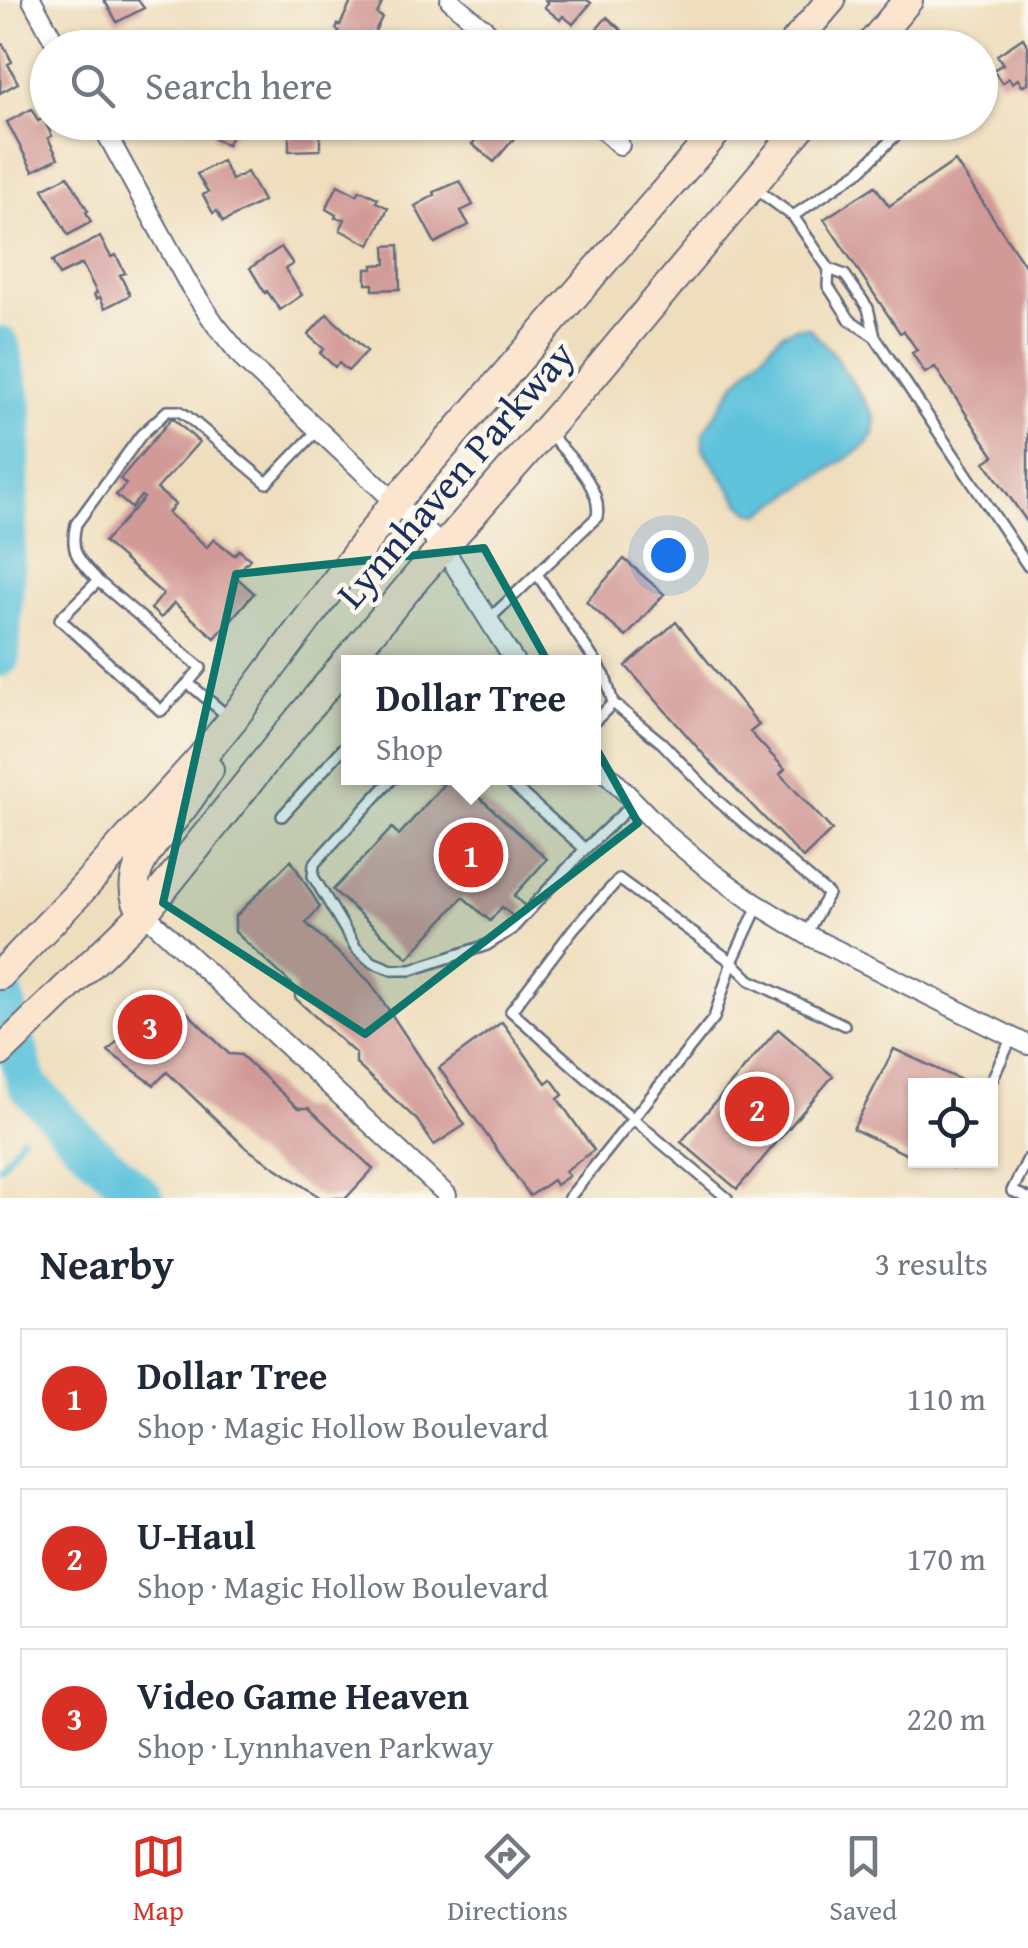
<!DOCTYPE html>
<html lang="en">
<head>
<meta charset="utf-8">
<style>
  body { margin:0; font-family:"Gentium Book Plus",serif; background:#f2f2f3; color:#1f2937 }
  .controls { position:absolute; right:30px; bottom:30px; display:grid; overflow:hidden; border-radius:0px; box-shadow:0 2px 8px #0004 }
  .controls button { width:90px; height:90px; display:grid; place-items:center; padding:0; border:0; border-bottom:2px solid #e0e1e3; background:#fff; color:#1f2937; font:50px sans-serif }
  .you { position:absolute; left:668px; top:555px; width:35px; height:35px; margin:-25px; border:8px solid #fff; border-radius:50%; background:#1a73e8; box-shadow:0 0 0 15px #1a73e833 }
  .badge { display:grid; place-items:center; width:65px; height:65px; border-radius:50%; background:#d93025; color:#fff; font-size:32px; font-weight:700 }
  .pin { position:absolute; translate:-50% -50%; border:5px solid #fff; box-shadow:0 2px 10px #0006 }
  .popup { position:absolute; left:341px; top:655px; width:260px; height:130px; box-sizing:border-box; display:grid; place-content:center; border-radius:0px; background:#fff; filter:drop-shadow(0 2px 8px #0005); font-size:32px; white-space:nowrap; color:#747a83 }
  .popup b { font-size:38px; color:#1f2937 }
  .popup::after { content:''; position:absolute; left:50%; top:100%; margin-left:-20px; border:20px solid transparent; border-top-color:#fff }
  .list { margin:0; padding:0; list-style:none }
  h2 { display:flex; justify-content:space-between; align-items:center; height:130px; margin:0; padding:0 40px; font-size:42px }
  h2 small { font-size:32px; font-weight:400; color:#747a83 }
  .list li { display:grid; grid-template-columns:65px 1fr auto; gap:30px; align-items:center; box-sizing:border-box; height:140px; margin:0 20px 20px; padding:0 20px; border:2px solid #e0e1e3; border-radius:0px }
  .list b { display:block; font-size:38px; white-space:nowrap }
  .list p { margin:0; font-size:32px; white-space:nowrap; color:#747a83 }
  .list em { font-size:32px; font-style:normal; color:#747a83 }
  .icon { flex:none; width:55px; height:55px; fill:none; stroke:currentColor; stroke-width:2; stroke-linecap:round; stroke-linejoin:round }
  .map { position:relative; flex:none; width:1028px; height:1198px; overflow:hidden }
  .search { position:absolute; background:#fff; box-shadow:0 2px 8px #0004; left:30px; right:30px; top:30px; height:110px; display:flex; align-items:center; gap:25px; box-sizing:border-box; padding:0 35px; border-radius:55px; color:#747a83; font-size:38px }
  .sheet { height:610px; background:#fff }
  nav { display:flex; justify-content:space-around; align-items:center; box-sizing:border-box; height:140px; border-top:2px solid #e0e1e3; background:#fff; font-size:28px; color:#747a83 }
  nav a { display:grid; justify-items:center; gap:5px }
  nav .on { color:#d93025 }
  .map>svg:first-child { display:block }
  .water { fill:#5ec3dc; stroke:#3c799d; stroke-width:2.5 }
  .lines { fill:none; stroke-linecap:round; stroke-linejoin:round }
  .stream { stroke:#5ec3dc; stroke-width:6 }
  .river { stroke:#5ec3dc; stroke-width:40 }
  .building { fill:#d29a97 }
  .service-casing { stroke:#656c7f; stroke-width:14 }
  .minor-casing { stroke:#656c7f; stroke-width:22 }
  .secondary-casing { stroke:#656c7f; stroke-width:32 }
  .service { stroke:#fff; stroke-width:9 }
  .minor { stroke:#fff; stroke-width:18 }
  .secondary { stroke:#fce5cf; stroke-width:28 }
  .marked { fill:#0f766e; fill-opacity:0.2; stroke:#0f766e; stroke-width:8; stroke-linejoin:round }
  .labels { text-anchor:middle; stroke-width:9; stroke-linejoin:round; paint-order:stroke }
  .street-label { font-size:40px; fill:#1b2f5e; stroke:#fbf7ec }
</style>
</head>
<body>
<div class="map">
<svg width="1028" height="1198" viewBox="0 0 1028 1198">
  <rect width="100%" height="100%" fill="#fbf7ec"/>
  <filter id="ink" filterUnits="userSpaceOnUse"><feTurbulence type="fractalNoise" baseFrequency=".01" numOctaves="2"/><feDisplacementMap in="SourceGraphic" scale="20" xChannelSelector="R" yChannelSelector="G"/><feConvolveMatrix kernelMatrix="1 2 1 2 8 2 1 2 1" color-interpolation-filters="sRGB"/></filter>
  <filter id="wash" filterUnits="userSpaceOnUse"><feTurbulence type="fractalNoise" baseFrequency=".0048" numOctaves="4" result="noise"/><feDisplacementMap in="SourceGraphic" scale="40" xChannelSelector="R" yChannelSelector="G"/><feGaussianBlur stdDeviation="2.25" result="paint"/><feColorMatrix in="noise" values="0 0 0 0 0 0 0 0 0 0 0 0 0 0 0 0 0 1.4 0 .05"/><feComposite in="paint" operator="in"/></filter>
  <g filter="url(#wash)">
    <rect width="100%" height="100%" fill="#efdebd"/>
    <path class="water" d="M796 327 809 328 832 352 875 417 874 434 864 447 760 514 750 512 741 504 703 449V433L735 384 781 334Z"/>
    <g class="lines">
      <path class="stream" d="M0 1167 22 1137"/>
      <path class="river" d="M0 346 13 408 0 657
        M0 983 27 1084 79 1140 144 1198"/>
    </g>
    <g id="blocks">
      <path class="building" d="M104 0H138L144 8 117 22Z
        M352 0H379L382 3 377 14 382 17 373 35 369 33 362 48H348L335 41 339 31 336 29 338 24 340 25Z
        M545 0H587L591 3 573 24 563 16 560 20 544 7 548 3Z
        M607 17 641 48H598L589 38Z
        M1023 38 1028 46V83L1022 86 1018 79 1012 83 1009 78 1002 83 993 70 1003 64 997 55Z
        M3 44 12 62 8 64 18 83 0 93V46Z
        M32 109 38 121 43 118 52 136 48 138 58 158 33 171 7 122Z
        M220 122H227L236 127 227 145 212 137Z
        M289 122H320V150L289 151Z
        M482 122H528L494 162 472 144 487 127Z
        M222 161 232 180 247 172 263 201 223 222 217 211 213 213 203 195 208 192 197 174Z
        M955 161 1028 270V523L985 462 994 456 935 367 925 373 912 353 917 350 904 331 900 333 824 219 875 186 889 206Z
        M68 176 88 211 86 212 91 222 68 235 43 189Z
        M460 181 473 205 461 211 469 225 435 243 415 206 435 195 434 192Z
        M338 185 357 195 360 190 378 198 376 202 388 208 370 245 340 230 345 219 335 218 336 215 326 209Z
        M100 237 111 257 116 255 125 273 120 275 130 295 105 308 100 297 96 299 94 294 97 293 82 264 59 275 52 261Z
        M399 245 400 289 373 290V284H366V269H373V265L386 264 385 246Z
        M281 247 293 264 285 269 302 295 280 310 267 291 265 293 250 268Z
        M327 314 367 351 348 371 339 363 335 367 320 353 324 349 308 335Z
        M172 418 199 442 157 489 175 504 168 513 207 547 214 539 234 555 239 550 250 559 235 576 254 593 215 638 174 603 161 618 151 609 163 594 104 542 144 498 141 496 131 508 116 495 126 484 120 479Z
        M624 559 664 594 626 637 586 602Z
        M676 622 759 725 750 732 785 769 780 774 832 830 803 858 712 764 626 666Z
        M441 778H470L474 781 468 787 547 859 514 896 526 907 517 920 502 907 490 921 463 897 408 958 333 890 392 828 399 835 443 785 438 781Z
        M291 860 320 907 306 923 370 982 465 1125 434 1145 417 1120 356 1064V1054L295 998V987L235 932V917Z
        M172 997 229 1054 241 1055 298 1108H309L373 1169 346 1198H321L246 1148 167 1072 154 1085 108 1051 157 1000Z
        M502 1022 546 1083 551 1079 555 1084 563 1095 558 1099 594 1150 565 1171 569 1176 556 1185 553 1180 530 1196 439 1068Z
        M778 1029 833 1076 737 1189 681 1142Z
        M894 1049 963 1081 960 1086H916V1159L853 1129Z"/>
    </g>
  </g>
  <g filter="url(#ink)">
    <use href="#blocks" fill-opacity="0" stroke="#656c7f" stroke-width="2.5"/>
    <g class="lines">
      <g class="service-casing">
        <path id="service" d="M756 189 793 216 829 269 845 275 868 308 875 337
          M793 216 861 170 909 122
          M829 269 828 286 850 320 875 337 1028 566
          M537 574 605 676 613 703
          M98 581C79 560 69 553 76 524L141 435 167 411H179L187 416 267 483 318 430
          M488 620 597 517C603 487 567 455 548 432
          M422 662 425 660 428 662
          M188 683 161 711 60 619 98 581 201 668 188 683 230 718
          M594 722 613 703 662 743 718 801 828 894 806 934
          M393 778 314 864 313 876 356 948 372 962 392 970H411L487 945 512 929 585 849 635 802
          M504 778 585 849
          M282 816 348 743
          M989 1086 1012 1037
          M1028 1159 1012 1191 1028 1198
          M953 1162 954 1160
          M569 1198 714 1018 732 962 758 906
          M727 1198 632 1118 511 1011 574 928 619 879 732 962 750 980 844 1025"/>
      </g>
      <g class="minor-casing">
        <path id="minor" d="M32 0 58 48
          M450 0 506 48
          M464 48 483 27
          M100 122 188 283 215 324 246 362 443 547 515 662
          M594 122 620 145
          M594 760 665 833 713 873 755 903 809 936 1028 1045
          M144 913 447 1195"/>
      </g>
      <g class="secondary-casing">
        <path id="secondary" d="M790 48 831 0
          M868 48 908 0
          M144 913C115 876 160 837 181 810 191 797 200 783 209 770
          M0 975 75 897 201 758 233 719 395 502 725 122
          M0 1052 144 913 291 729 417 577 591 378 805 122"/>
      </g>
      <use href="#service" class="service"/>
      <use href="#minor" class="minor"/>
      <use href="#secondary" class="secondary"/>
    </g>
  </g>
  <path class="marked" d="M484 548 638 823 365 1034 163 903 236 574Z"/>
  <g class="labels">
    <g class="street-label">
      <text transform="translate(455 474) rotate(-49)" y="14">Lynnhaven Parkway</text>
    </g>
  </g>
</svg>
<div class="controls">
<button><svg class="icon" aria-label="locate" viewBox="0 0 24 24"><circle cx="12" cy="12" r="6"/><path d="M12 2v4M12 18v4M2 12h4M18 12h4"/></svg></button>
</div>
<div class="you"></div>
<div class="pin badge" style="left:471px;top:855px">1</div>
<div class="popup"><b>Dollar Tree</b>Shop</div>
<div class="pin badge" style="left:757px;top:1109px">2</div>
<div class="pin badge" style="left:150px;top:1027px">3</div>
<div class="search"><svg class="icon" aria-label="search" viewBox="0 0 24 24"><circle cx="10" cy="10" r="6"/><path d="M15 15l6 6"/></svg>Search here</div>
</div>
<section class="sheet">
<h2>Nearby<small>3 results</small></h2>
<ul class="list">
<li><span class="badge">1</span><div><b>Dollar Tree</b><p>Shop · Magic Hollow Boulevard</p></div><em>110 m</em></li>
<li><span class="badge">2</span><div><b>U-Haul</b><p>Shop · Magic Hollow Boulevard</p></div><em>170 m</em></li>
<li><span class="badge">3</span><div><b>Video Game Heaven</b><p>Shop · Lynnhaven Parkway</p></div><em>220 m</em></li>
</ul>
</section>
<nav>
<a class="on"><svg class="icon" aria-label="map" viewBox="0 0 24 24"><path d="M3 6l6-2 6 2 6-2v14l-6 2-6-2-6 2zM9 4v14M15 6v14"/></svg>Map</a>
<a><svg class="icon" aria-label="directions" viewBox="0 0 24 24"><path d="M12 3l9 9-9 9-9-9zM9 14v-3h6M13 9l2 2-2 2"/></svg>Directions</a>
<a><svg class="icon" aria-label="saved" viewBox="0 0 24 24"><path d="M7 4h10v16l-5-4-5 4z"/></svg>Saved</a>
</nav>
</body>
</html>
